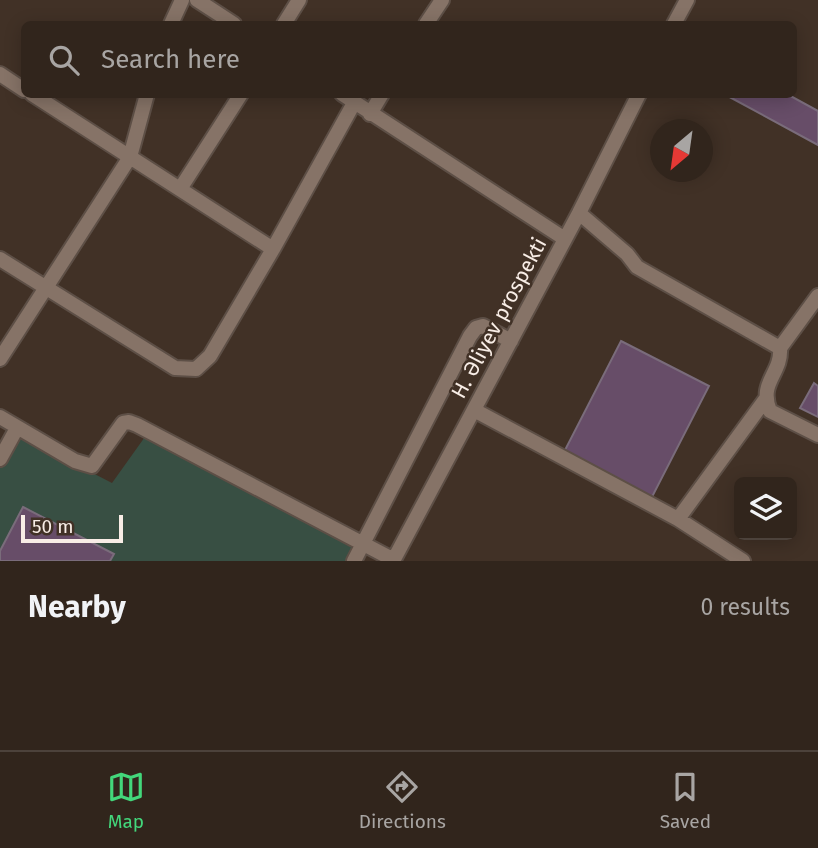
<!DOCTYPE html>
<html lang="en">
<head>
<meta charset="utf-8">
<style>
  body { margin:0; font-family:"Fira Sans",sans-serif; background:#3d3129; color:#f1f3f6 }
  .controls { position:absolute; right:21px; bottom:21px; display:grid; overflow:hidden; border-radius:10px; box-shadow:0 4px 18px #0003 }
  .controls button { width:63px; height:63px; display:grid; place-items:center; padding:0; border:0; border-bottom:2px solid #4c423b; background:#31251c; color:#f1f3f6; font:35px sans-serif }
  .compass { position:absolute; left:650px; top:119px; width:63px; height:63px; border-radius:50%; background:#31251c; box-shadow:0 4px 18px #0003; rotate:209deg }
  .scale { position:absolute; left:21px; bottom:18px; width:102px; box-sizing:border-box; padding-left:7px; border:4px solid #f8ede6; border-top:0; font-size:19px; line-height:24px; white-space:nowrap; color:#f8ede6; -webkit-text-stroke:5px #413126; paint-order:stroke }
  .list { margin:0; padding:0; list-style:none }
  h2 { display:flex; justify-content:space-between; align-items:center; height:91px; margin:0; padding:0 28px; font-size:30px }
  h2 small { font-size:23px; font-weight:400; color:#a8a5a3 }
  .icon { flex:none; width:38px; height:38px; fill:none; stroke:currentColor; stroke-width:2; stroke-linecap:round; stroke-linejoin:round }
  .map { position:relative; flex:none; width:818px; height:561px; overflow:hidden }
  .search { position:absolute; background:#31251c; box-shadow:0 4px 18px #0003; left:21px; right:21px; top:21px; height:77px; display:flex; align-items:center; gap:18px; box-sizing:border-box; padding:0 24px; border-radius:10px; color:#a8a5a3; font-size:26px }
  .sheet { height:189px; background:#31251c }
  nav { display:flex; justify-content:space-around; align-items:center; box-sizing:border-box; height:98px; border-top:2px solid #4c423b; background:#31251c; font-size:19px; color:#a8a5a3 }
  nav a { display:grid; justify-items:center; gap:4px }
  nav .on { color:#43d77b }
  .map>svg:first-child { display:block }
  .green { fill:#384f43 }
  .building { fill:#674d68; stroke:#7a6c7b; stroke-width:2 }
  .lines { fill:none; stroke-linecap:round; stroke-linejoin:round }
  .minor-casing { stroke:#5d4f46; stroke-width:18 }
  .minor { stroke:#867367; stroke-width:14 }
  .labels { text-anchor:middle; stroke-width:5; stroke-linejoin:round; paint-order:stroke }
  .street-label { font-size:21px; fill:#f8ede6; stroke:#413126 }
</style>
</head>
<body>
<div class="map">
<svg width="818" height="561" viewBox="0 0 818 561">
  <rect width="100%" height="100%" fill="#413126"/>
  <path class="green" d="M17 434 112 483 147 434 357 545 349 561H0V466Z"/>
  <path class="building" d="M724 94H787L818 111V145Z
    M621 341 709 386 652 497 564 452Z
    M814 383 818 386V417L800 408Z
    M23 507 114 554 110 561H0V551Z"/>
  <g class="lines">
    <g class="minor-casing">
      <path id="minor" d="M197 0 234 24
        M171 24 182 0
        M284 24 299 0
        M426 24 442 0
        M674 24 687 0
        M0 74 24 90
        M32 94 273 249
        M342 94 565 239
        M370 114 382 94
        M180 189 241 94
        M579 213 627 254 637 267 780 348C782 374 758 382 770 411L818 435
        M0 259 175 368 196 369 210 356 273 249 354 103
        M780 348 818 296
        M0 359 130 157 147 94
        M474 410 678 519 743 561
        M0 417 75 461 92 466 123 423 129 422 137 425 394 560
        M0 459 17 428
        M678 519 765 400
        M354 561 470 336 476 328 483 326 511 341
        M393 561 579 213 639 94"/>
    </g>
    <use href="#minor" class="minor"/>
  </g>
  <g class="labels">
    <g class="street-label">
      <text transform="translate(499 318) rotate(-62)" y="7">H. Əliyev prospekti</text>
    </g>
  </g>
</svg>
<div class="controls">
<button><svg class="icon" aria-label="layers" viewBox="0 0 24 24"><path d="M12 4l9 5-9 5-9-5zM3 14l9 5 9-5"/></svg></button>
</div>
<svg class="compass" viewBox="-18 -18 36 36"><path d="M0-13l5 13h-10z" fill="#e53935"/><path d="M0 13l5-13h-10z" fill="#a8a5a3"/></svg>
<div class="scale">50 m</div>
<div class="search"><svg class="icon" aria-label="search" viewBox="0 0 24 24"><circle cx="10" cy="10" r="6"/><path d="M15 15l6 6"/></svg>Search here</div>
</div>
<section class="sheet">
<h2>Nearby<small>0 results</small></h2>
<ul class="list">
</ul>
</section>
<nav>
<a class="on"><svg class="icon" aria-label="map" viewBox="0 0 24 24"><path d="M3 6l6-2 6 2 6-2v14l-6 2-6-2-6 2zM9 4v14M15 6v14"/></svg>Map</a>
<a><svg class="icon" aria-label="directions" viewBox="0 0 24 24"><path d="M12 3l9 9-9 9-9-9zM9 14v-3h6M13 9l2 2-2 2"/></svg>Directions</a>
<a><svg class="icon" aria-label="saved" viewBox="0 0 24 24"><path d="M7 4h10v16l-5-4-5 4z"/></svg>Saved</a>
</nav>
</body>
</html>
